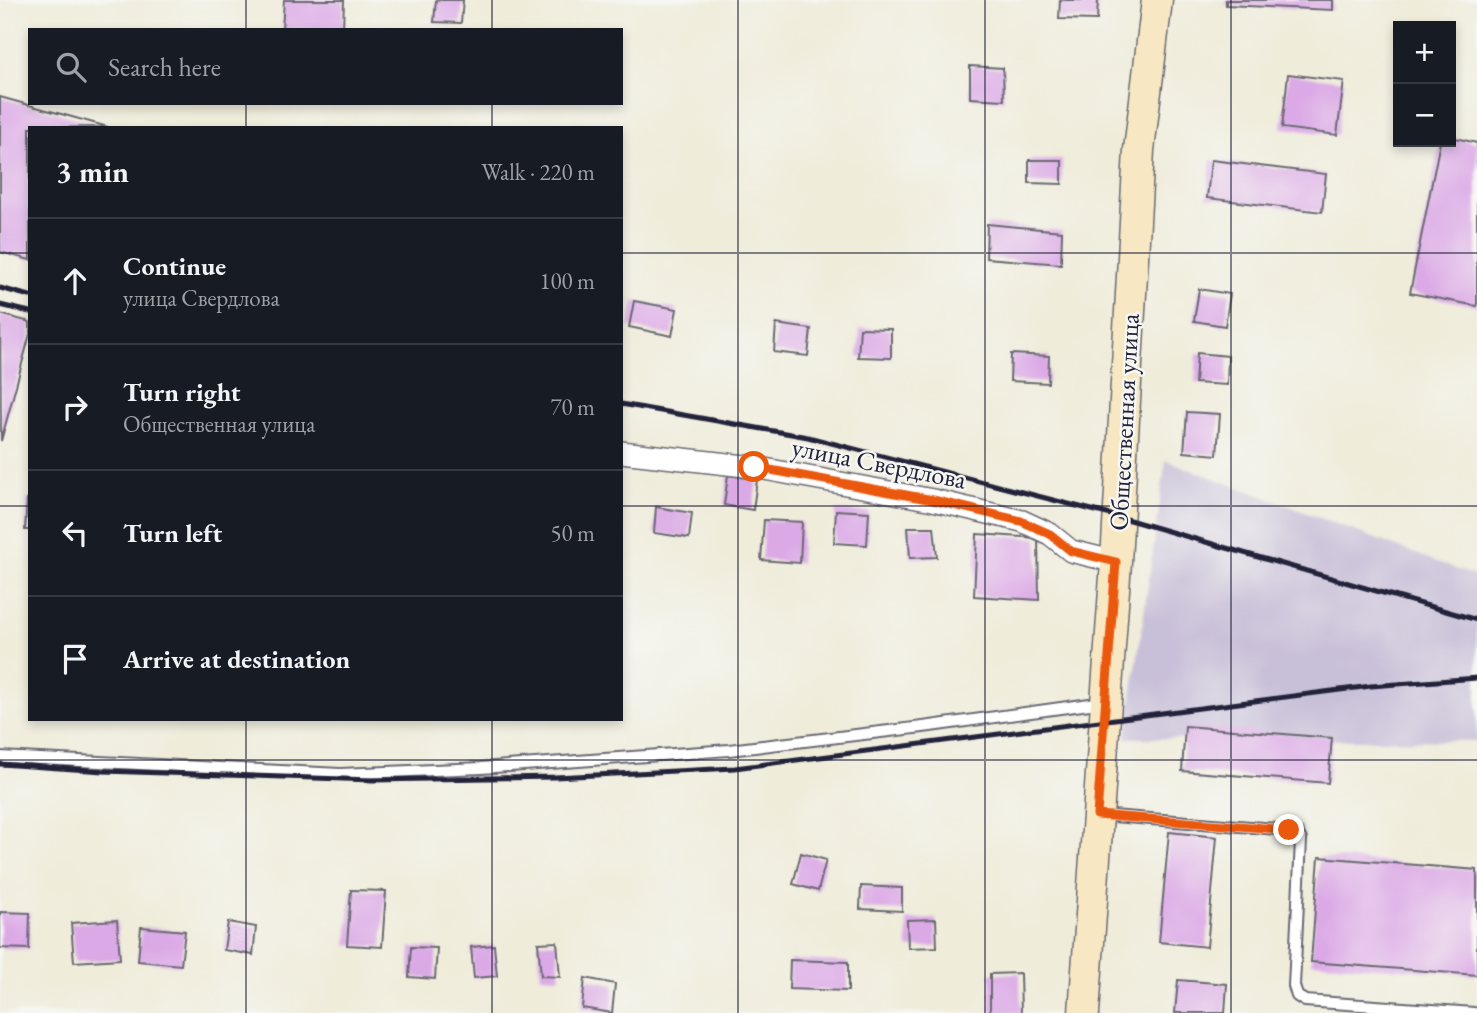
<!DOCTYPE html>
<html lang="en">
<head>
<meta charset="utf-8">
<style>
  body { margin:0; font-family:"EB Garamond",serif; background:#20242c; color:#f1f3f6 }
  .controls { position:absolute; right:21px; top:21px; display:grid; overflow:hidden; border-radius:0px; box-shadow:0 4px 10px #0003 }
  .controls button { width:63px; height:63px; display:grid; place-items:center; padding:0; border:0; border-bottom:2px solid #363941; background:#171b24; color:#f1f3f6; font:35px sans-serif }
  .stop { position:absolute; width:21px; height:21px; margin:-16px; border:5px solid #ea580c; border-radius:50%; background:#fff }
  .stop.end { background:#ea580c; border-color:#fff; box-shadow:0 2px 7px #0008 }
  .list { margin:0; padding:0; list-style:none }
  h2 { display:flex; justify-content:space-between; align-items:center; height:91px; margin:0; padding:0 28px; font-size:30px }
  h2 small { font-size:23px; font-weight:400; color:#9ea1a6 }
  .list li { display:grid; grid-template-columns:46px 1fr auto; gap:21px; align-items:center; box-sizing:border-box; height:126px; padding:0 28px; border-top:2px solid #363941 }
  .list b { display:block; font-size:26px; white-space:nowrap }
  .list p { margin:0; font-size:23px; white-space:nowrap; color:#9ea1a6 }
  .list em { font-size:23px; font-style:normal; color:#9ea1a6 }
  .icon { flex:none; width:38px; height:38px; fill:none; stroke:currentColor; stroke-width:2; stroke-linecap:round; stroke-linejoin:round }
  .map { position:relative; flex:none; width:1477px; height:1013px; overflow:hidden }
  .search { position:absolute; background:#171b24; box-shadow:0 4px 10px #0003; left:28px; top:28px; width:595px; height:77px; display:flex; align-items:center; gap:18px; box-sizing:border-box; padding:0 24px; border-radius:0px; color:#9ea1a6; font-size:26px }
  .panel { position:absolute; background:#171b24; box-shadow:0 4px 10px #0003; left:28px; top:126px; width:595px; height:595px; border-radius:0px }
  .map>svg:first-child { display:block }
  .industrial { fill:#c8bfd8 }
  .building { fill:#dba9e6 }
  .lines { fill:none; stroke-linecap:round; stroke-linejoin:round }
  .service-casing { stroke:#6a6973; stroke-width:14 }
  .minor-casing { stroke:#6a6973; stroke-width:24 }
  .secondary-casing { stroke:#6a6973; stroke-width:33 }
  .service { stroke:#fff; stroke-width:10 }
  .minor { stroke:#fff; stroke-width:21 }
  .secondary { stroke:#f7e8c3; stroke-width:30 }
  .rail { stroke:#22223b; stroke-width:5 }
  .route { stroke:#ea580c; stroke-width:9 }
  .grid { fill:none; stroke:#22223b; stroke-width:2; stroke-opacity:0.55 }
  .labels { text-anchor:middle; stroke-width:5; stroke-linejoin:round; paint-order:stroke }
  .street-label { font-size:26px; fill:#22223b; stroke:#f6f6f2 }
</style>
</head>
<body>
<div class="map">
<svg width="1477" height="1013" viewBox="0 0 1477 1013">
  <rect width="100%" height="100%" fill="#f6f6f2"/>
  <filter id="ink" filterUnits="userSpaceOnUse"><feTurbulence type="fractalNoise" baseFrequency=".0143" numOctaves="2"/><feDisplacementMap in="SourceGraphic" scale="14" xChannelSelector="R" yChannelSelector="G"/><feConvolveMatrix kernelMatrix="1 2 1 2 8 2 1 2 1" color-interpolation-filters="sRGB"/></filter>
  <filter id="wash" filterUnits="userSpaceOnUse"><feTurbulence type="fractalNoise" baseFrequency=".00686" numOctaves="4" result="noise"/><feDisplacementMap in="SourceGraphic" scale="28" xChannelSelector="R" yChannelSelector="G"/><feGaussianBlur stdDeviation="1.57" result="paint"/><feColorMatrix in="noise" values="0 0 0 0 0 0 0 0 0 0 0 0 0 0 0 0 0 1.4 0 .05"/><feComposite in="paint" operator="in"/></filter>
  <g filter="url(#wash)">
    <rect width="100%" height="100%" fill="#efecda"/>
    <path class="industrial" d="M1166 460 1477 577V741L1126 738Z"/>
    <g id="blocks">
      <path class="building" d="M284 0H344L343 30H282Z
        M436 0H463L461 23 434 22Z
        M1060 0H1098L1097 20 1059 19Z
        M1226 0H1333V10L1226 5Z
        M970 66 1003 68 1004 100 970 98Z
        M1288 74 1344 81 1337 135 1282 128Z
        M0 97 108 127 30 128V260L0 252Z
        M1451 137 1477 143V306L1410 293 1440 142H1451Z
        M1029 160H1062V184L1029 183Z
        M1211 160 1326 174 1322 212 1207 198Z
        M987 224 1062 231 1061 264 986 258Z
        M1199 289 1230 294 1225 326 1194 321Z
        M634 301 677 309 672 336 629 327Z
        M0 314 30 322V334L1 441Z
        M776 324 811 329 808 356 774 352Z
        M860 328 891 329V358L858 357Z
        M1197 353 1228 356 1227 385 1195 383Z
        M1011 354 1049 356 1048 383 1010 381Z
        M1187 412 1220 414 1217 455 1184 452Z
        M728 475 757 480 753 510 724 505Z
        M27 499H30V530H25Z
        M656 507 692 513 689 538 654 533Z
        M836 510 869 512 867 545 834 543Z
        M764 520 802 522 800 563 761 560Z
        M908 527H934L937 557 910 558Z
        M977 534 1038 538 1039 600 974 596Z
        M1185 726 1332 738 1328 783 1182 771Z
        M1169 832 1217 837 1207 947 1159 942Z
        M801 853 826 860 818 891 793 884Z
        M1319 857 1477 870V975L1311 962Z
        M861 886 902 888V911L860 909Z
        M351 890 386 891 382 947 347 945Z
        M0 912 30 913 29 949 0 948Z
        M936 919 937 947 908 948 907 920Z
        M117 920 120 959 74 962 71 923Z
        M228 922 256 927 253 955 224 950Z
        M141 927 185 931 181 965 138 961Z
        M557 942 560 977 541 976 538 943Z
        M494 945 497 976 474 978 471 947Z
        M411 947 437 948 435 979 409 977Z
        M790 960 848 962V991L789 989Z
        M1020 973 1021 1013H990V974Z
        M585 978 615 984 612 1013 582 1008Z
        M1178 980 1227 984 1225 1013H1175Z"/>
    </g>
  </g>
  <g filter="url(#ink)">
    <use href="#blocks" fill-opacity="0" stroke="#6a6973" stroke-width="2"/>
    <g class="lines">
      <g class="service-casing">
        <path id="service" d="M0 757 340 774 481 768 729 750 923 727 1104 702
          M1100 815 1289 830 1298 834 1301 840 1294 986 1297 996 1305 1001 1474 1013"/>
      </g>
      <g class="minor-casing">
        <path id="minor" d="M621 452 754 467 933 500 1022 521 1050 534 1071 551 1116 562"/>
      </g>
      <g class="secondary-casing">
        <path id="secondary" d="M1084 1013 1116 562 1139 150 1157 0"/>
      </g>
      <use href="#service" class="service"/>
      <use href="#minor" class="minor"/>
      <use href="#secondary" class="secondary"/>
      <path class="rail" d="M0 288 30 296
        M0 305 30 312
        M621 404 808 437 1119 517 1477 620
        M0 764 103 771 373 780 555 777 735 768 1371 686 1477 678"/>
    </g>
  </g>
  <g class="lines" filter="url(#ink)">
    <path class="route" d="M754 467 933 500 1021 521 1050 534 1071 551 1116 562 1097 815 1289 830"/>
  </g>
  <path class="grid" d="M246 0V30M492 0V30M738 0V1013M985 0V1013M1231 0V1013M246 103V128M492 103V128M0 253H30M621 253H1477M0 506H30M621 506H1477M246 719V1013M492 719V1013M0 760H1477"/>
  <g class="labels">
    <g class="street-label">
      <text transform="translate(1124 422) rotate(-87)" y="9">Общественная улица</text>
      <text transform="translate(879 463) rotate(11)" y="9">улица Свердлова</text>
    </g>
  </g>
</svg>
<div class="controls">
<button>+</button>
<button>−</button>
</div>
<div class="stop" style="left:754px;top:467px"></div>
<div class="stop end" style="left:1289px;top:830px"></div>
<div class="search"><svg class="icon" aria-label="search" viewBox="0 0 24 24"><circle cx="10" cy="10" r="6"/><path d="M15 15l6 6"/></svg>Search here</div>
<section class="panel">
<h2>3 min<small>Walk · 220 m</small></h2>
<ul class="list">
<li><svg class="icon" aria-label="ahead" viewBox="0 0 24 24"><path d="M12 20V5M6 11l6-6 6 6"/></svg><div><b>Continue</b><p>улица Свердлова</p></div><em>100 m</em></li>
<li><svg class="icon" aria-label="right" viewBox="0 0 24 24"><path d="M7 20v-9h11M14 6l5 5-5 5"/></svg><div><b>Turn right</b><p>Общественная улица</p></div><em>70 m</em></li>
<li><svg class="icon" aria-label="left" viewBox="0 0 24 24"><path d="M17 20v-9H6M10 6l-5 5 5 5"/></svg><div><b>Turn left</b></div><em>50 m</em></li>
<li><svg class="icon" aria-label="arrive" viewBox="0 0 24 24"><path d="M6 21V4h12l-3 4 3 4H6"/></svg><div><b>Arrive at destination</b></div></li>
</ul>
</section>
</div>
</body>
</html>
